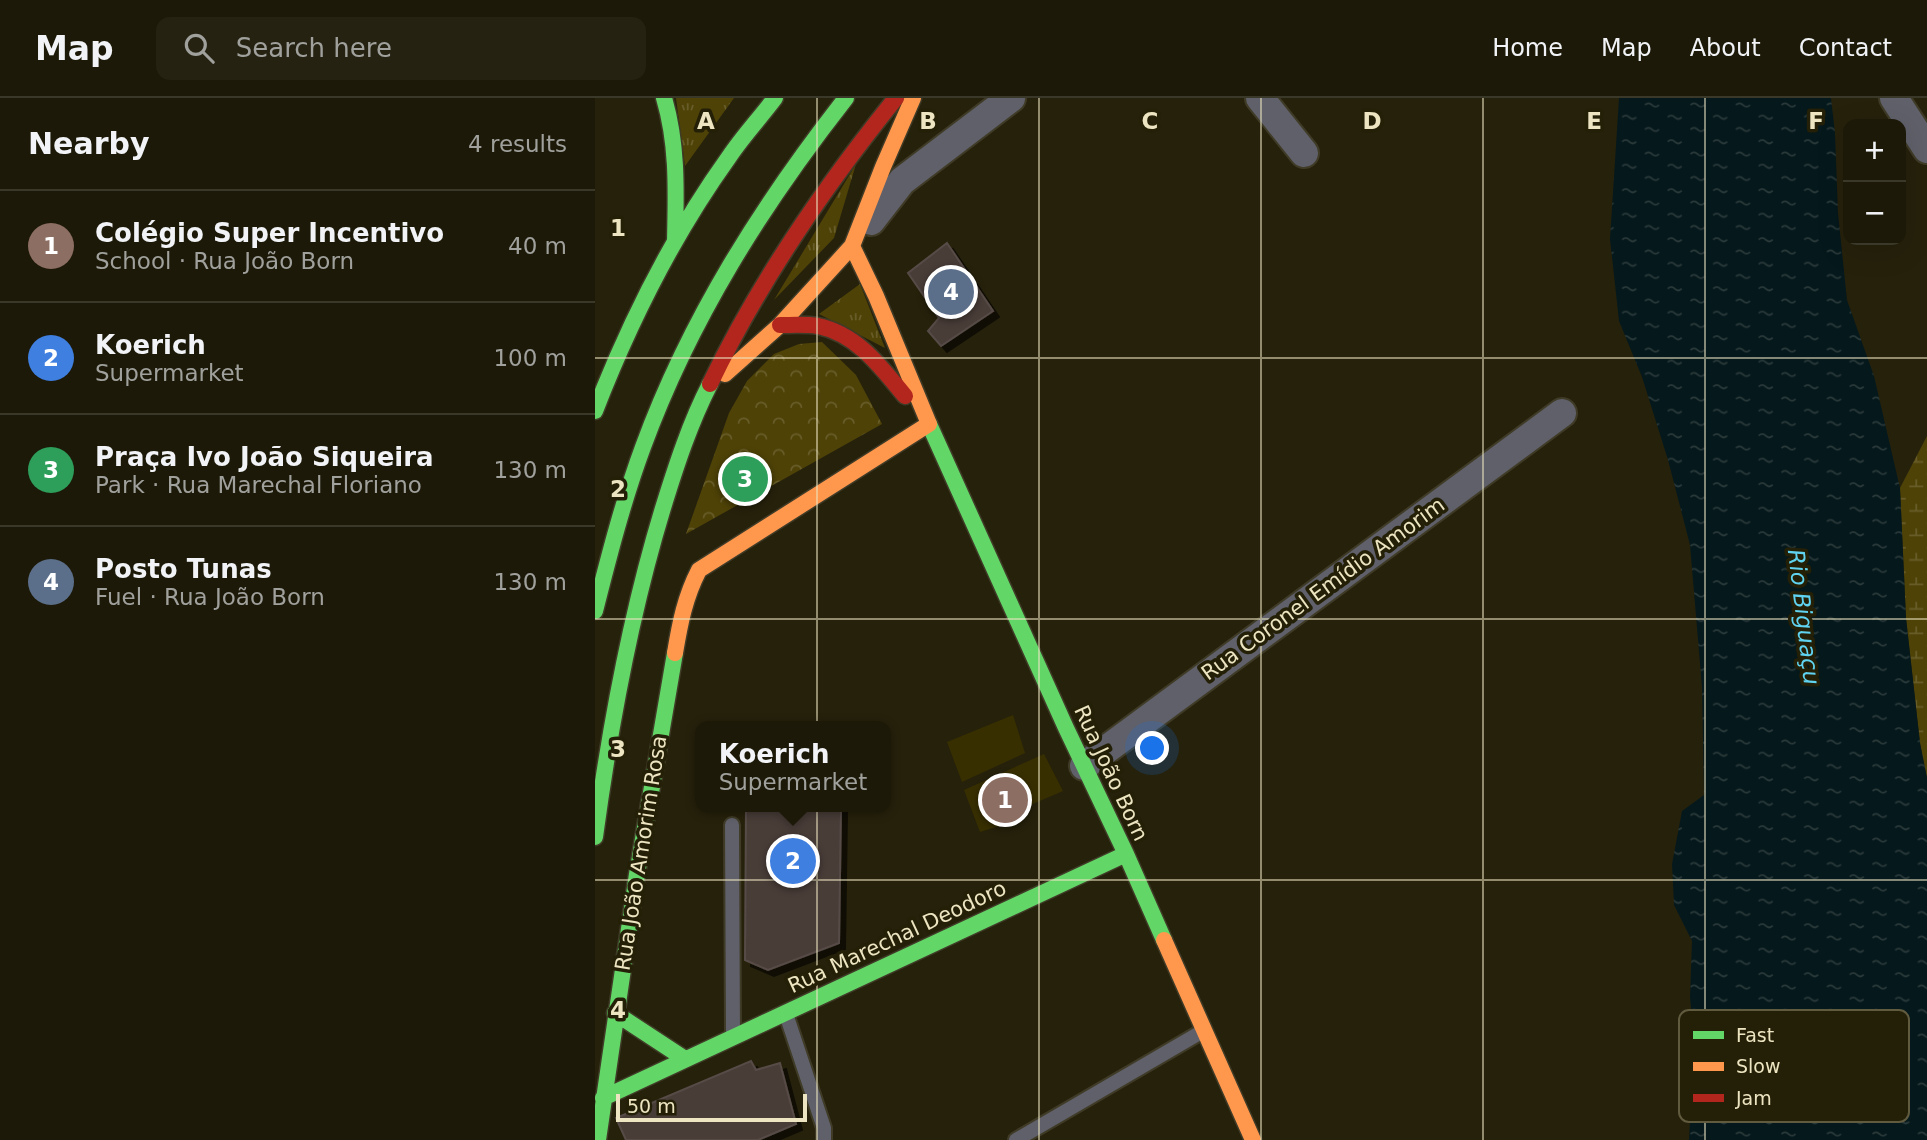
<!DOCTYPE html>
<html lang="en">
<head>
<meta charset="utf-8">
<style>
  body { margin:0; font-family:"DejaVu Sans",sans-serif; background:#252212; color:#f1f3f6 }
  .controls { position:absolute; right:21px; top:21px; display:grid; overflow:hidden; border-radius:14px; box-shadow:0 7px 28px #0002 }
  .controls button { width:63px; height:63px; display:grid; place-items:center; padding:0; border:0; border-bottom:2px solid #3a3829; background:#1c1908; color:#f1f3f6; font:35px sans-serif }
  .scale { position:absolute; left:21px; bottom:18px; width:191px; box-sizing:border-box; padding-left:7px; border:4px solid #ede5c1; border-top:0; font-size:19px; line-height:24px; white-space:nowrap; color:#ede5c1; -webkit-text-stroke:5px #241f07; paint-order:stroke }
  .you { position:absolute; left:558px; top:651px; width:24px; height:24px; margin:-18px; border:5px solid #fff; border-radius:50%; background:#1a73e8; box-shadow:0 0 0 10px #1a73e833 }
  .badge { display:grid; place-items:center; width:46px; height:46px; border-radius:50%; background:#a7a081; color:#fff; font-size:23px; font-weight:700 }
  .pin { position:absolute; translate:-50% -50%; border:4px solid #fff; box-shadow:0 2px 7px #0006 }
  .popup { position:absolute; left:100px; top:623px; width:196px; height:91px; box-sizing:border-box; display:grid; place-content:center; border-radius:14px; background:#1c1908; filter:drop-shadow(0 2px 5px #0005); font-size:23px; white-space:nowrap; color:#a0a09c }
  .popup b { font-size:26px; color:#f1f3f6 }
  .popup::after { content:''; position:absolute; left:50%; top:100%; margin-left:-14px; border:14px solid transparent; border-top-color:#1c1908 }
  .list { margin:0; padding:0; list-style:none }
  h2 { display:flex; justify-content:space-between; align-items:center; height:91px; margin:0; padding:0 28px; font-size:30px }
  h2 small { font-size:23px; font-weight:400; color:#a0a09c }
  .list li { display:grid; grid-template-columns:46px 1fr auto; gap:21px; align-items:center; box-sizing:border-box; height:112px; padding:0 28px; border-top:2px solid #3a3829 }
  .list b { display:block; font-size:26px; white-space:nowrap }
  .list p { margin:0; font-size:23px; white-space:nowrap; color:#a0a09c }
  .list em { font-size:23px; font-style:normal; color:#a0a09c }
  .icon { flex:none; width:38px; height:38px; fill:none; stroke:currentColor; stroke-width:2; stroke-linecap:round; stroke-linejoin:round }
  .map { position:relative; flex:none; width:1332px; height:1042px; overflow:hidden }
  header { display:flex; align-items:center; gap:42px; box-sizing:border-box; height:98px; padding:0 35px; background:#1c1908; border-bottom:2px solid #3a3829 }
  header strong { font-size:33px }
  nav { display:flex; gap:38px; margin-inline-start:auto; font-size:24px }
  .search { width:490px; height:63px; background:#252212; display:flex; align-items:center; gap:18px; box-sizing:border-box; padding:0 24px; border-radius:14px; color:#a0a09c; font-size:26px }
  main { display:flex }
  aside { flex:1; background:#1c1908 }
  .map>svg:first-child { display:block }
  .built { fill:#382f01 }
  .grass { fill:url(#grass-tufts) }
  .wetland { fill:url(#wetland-marsh) }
  .park { fill:url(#park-crowns) }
  .water { fill:url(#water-ripples) }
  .building { fill:#493d38; stroke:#574b47; stroke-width:2; filter:url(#shadow) }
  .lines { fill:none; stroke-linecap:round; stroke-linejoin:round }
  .lane-casing { stroke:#3f3b27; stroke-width:18 }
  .street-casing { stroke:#3f3b27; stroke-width:32 }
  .fast-casing { stroke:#3f3b27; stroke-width:19 }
  .slow-casing { stroke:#3f3b27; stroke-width:19 }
  .jam-casing { stroke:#3f3b27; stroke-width:19 }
  .lane { stroke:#5f6069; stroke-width:14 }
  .street { stroke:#5f6069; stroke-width:28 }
  .fast { stroke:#63d668; stroke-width:16 }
  .slow { stroke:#ff974d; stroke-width:16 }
  .jam { stroke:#b3261e; stroke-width:16 }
  .grid { fill:none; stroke:#ede5c1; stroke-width:2; stroke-opacity:0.55 }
  .labels { text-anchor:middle; stroke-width:7; stroke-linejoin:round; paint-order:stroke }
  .street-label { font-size:21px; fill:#ede5c1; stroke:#241f07 }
  .water-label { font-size:23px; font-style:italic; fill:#5fd3ef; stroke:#241f07 }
  .key { fill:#241f07; stroke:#605a3f; stroke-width:2 }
  .key-label { font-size:19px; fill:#ede5c1 }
  .grid-label { font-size:23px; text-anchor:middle; font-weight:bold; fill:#ede5c1; stroke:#241f07; stroke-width:7; stroke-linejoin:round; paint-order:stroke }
</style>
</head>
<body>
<header>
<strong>Map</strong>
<div class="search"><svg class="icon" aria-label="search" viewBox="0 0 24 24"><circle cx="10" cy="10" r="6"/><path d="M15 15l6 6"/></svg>Search here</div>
<nav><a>Home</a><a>Map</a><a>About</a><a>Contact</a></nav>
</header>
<main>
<aside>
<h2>Nearby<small>4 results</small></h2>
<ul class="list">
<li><span class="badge" style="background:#8d6e63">1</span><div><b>Colégio Super Incentivo</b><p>School · Rua João Born</p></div><em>40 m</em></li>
<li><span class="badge" style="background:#3f7fe0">2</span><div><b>Koerich</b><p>Supermarket</p></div><em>100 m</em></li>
<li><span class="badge" style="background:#2e9e5b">3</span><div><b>Praça Ivo João Siqueira</b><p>Park · Rua Marechal Floriano</p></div><em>130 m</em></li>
<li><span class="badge" style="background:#5c6f8a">4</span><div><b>Posto Tunas</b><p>Fuel · Rua João Born</p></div><em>130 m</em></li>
</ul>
</aside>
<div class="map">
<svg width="1332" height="1042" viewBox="0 0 1332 1042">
  <defs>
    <pattern id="grass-tufts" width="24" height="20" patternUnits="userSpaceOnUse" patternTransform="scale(1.75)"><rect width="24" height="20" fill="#4e4207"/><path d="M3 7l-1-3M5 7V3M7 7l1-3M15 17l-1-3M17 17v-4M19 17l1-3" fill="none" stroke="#685d29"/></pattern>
    <pattern id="wetland-marsh" width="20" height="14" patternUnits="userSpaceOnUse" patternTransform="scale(1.75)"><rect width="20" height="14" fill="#4e4207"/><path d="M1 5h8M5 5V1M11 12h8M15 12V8" fill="none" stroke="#685d29"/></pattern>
    <pattern id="park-crowns" width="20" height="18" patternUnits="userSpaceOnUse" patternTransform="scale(1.75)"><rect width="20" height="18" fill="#4e4207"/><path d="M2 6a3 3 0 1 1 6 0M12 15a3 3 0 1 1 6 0" fill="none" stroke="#685d29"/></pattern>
    <pattern id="water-ripples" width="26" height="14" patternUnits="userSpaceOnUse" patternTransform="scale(1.75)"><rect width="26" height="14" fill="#05181b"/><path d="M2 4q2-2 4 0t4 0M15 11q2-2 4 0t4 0" fill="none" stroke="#2a393a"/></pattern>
    <filter id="shadow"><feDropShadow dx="6" dy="6" stdDeviation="0" flood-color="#0009"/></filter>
  </defs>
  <rect width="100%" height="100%" fill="#26210b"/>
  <path class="built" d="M418 617 430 655 367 684 352 644Z
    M449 656 468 693 426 711 427 721 385 734 369 692Z"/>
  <path class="grass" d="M81 0H139L90 68Z
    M261 66 239 140 179 202Z
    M265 186 290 250 224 216Z"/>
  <path class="wetland" d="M1332 338V680L1325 645 1311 520 1305 390Z"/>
  <path class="park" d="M227 244 261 277 287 326 91 436 134 315 152 283 179 256 204 246Z"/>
  <path class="water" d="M1024 0H1236L1240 35 1243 115 1252 202 1279 278 1305 390 1311 520 1325 645 1332 680V1042H1094L1099 942 1095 899 1097 843 1079 807 1077 766 1087 713 1109 697 1107 589 1095 447 1073 362 1047 279 1024 223 1015 141Z"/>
  <path class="building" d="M352 145 398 213 346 248 333 233 344 220 313 175Z
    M151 709H246L244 845 173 872 150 862Z
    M156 963 161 972 185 965 201 1026 163 1042H31L21 1020Z"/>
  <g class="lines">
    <g class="lane-casing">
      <path id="lane" d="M137 727 138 938
        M191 916 229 1030V1042
        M421 1042 608 933"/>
    </g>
    <g class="street-casing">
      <path id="street" d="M665 0 709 55
        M1299 0 1332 51
        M276 123 307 83 416 0
        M489 668 967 315"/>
    </g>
    <g class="fast-casing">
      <path id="fast" d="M69 0C83 47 81 94 80 143
        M0 313C35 223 78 137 134 59 148 38 165 20 180 0
        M334 326 471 630 531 756 569 842
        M0 513C14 458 28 403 48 349 95 221 167 107 251 0
        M0 739C15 628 35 518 68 410 81 368 95 325 115 286
        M20 915 90 961
        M8 1000 531 756
        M3 1042 42 776 80 555"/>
    </g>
    <g class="slow-casing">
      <path id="slow" d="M257 148 281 198 334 326
        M130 276 185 227 257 148 288 69 318 0
        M80 555C85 525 90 499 104 472L334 326
        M569 842 658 1042"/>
    </g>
    <g class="jam-casing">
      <path id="jam" d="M185 227C197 227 211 226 223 228 262 236 286 269 310 298
        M115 286C165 182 229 89 301 0"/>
    </g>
    <use href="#lane" class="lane"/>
    <use href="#street" class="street"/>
    <use href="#fast" class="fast"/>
    <use href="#slow" class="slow"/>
    <use href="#jam" class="jam"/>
  </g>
  <path class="grid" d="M222 0V1042M444 0V1042M666 0V1042M888 0V1042M1110 0V1042M0 260H1332M0 521H1332M0 782H1332"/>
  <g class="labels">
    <g class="street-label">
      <text transform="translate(728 491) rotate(-36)" y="7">Rua Coronel Emídio Amorim</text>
      <text transform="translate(516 675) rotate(65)" y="7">Rua João Born</text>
      <text transform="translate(46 755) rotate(-81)" y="7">Rua João Amorim Rosa</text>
      <text transform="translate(302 839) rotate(-25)" y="7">Rua Marechal Deodoro</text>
    </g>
    <g class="water-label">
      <text transform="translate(1209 519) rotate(83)" y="8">Rio Biguaçu</text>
    </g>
  </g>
  <rect x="1084" y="912" width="230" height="112" rx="10" class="key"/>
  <rect x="1098" y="933" width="31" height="8" fill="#63d668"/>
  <rect x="1098" y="964" width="31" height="9" fill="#ff974d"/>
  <rect x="1098" y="996" width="31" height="8" fill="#b3261e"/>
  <g class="key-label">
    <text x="1141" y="944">Fast</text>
    <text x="1141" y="975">Slow</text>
    <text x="1141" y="1007">Jam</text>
  </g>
  <g class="grid-label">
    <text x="111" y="31">A</text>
    <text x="333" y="31">B</text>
    <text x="555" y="31">C</text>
    <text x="777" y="31">D</text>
    <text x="999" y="31">E</text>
    <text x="1221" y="31">F</text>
    <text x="23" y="138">1</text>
    <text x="23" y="399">2</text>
    <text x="23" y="659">3</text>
    <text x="23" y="920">4</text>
  </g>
</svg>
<div class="controls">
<button>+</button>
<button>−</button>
</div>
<div class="scale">50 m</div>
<div class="you"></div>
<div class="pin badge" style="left:410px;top:702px;background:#8d6e63">1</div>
<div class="pin badge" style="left:198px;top:763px;background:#3f7fe0">2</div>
<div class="popup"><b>Koerich</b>Supermarket</div>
<div class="pin badge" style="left:150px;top:381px;background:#2e9e5b">3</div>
<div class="pin badge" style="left:356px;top:194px;background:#5c6f8a">4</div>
</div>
</main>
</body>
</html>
